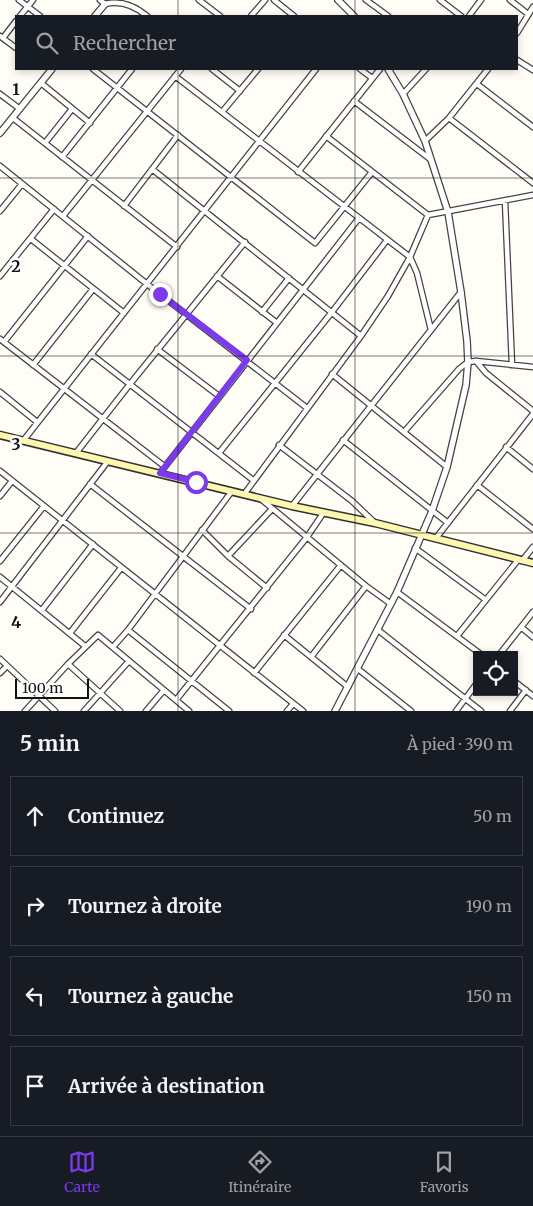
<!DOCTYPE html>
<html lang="fr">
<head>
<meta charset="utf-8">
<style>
  body { margin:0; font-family:Merriweather,serif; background:#20242c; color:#f1f3f6 }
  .controls { position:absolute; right:15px; bottom:15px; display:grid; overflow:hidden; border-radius:0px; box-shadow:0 2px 8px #0003 }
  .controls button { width:45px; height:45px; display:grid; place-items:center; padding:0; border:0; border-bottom:1px solid #363941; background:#171b24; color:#f1f3f6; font:25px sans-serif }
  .scale { position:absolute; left:15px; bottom:12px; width:74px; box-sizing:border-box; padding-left:5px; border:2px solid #111; border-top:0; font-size:14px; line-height:18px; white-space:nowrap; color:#111; -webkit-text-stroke:4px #fff; paint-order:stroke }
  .stop { position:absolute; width:15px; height:15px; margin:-11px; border:4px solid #7c3aed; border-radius:50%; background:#fff }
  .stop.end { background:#7c3aed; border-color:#fff; box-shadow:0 1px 5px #0008 }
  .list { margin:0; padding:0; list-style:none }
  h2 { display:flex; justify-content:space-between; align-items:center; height:65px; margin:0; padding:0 20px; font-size:21px }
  h2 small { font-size:16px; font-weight:400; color:#9ea1a6 }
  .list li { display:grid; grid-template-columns:32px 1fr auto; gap:15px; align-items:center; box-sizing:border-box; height:80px; margin:0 10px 10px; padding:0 10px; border:1px solid #363941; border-radius:0px }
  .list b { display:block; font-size:19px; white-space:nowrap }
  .list em { font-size:16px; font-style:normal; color:#9ea1a6 }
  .icon { flex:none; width:28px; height:28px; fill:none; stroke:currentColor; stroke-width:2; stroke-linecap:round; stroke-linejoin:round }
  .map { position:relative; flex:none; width:533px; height:711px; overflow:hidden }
  .search { position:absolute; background:#171b24; box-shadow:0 2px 8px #0003; left:15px; right:15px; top:15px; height:55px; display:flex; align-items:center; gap:12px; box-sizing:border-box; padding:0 18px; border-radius:0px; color:#9ea1a6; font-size:19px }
  .sheet { height:425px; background:#171b24 }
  nav { display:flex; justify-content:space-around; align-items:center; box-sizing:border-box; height:70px; border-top:1px solid #363941; background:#171b24; font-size:14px; color:#9ea1a6 }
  nav a { display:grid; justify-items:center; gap:2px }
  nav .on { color:#7c3aed }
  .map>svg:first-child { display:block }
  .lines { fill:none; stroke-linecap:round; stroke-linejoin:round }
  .minor-casing { stroke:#444; stroke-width:7 }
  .tertiary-casing { stroke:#444; stroke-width:8 }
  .secondary-casing { stroke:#333; stroke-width:9 }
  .minor { stroke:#fff; stroke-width:4.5 }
  .tertiary { stroke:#fff; stroke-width:5.5 }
  .secondary { stroke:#fff6b0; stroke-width:6 }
  .route { stroke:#7c3aed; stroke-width:6 }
  .grid { fill:none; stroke:#111; stroke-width:1; stroke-opacity:0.55 }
  .grid-label { font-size:16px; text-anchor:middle; font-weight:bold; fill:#111; stroke:#fff; stroke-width:5; stroke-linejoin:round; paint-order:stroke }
</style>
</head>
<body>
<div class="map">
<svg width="533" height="711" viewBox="0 0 533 711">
  <rect width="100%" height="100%" fill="#fffdf5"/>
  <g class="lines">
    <g class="minor-casing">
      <path id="minor" d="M19 0 40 16
        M100 0 105 4C121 0 135 6 147 16
        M199 0 220 16
        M274 0 294 16
        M366 0 388 16
        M440 0 461 16
        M510 0 528 14
        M20 16 33 0
        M251 16 265 0
        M469 16 481 0
        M517 33 533 7
        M0 36 16 48
        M3 38 16 21
        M517 60 533 70
        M93 69 315 243 372 172
        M212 69 240 91
        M360 69 372 78
        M175 76 410 257 417 273 431 330
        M41 83 90 123
        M477 84 533 127
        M0 94 20 109
        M403 94 426 69
        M354 101 430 159
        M222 112 258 69
        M13 118 177 247
        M449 118 533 183
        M326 136 428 215
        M425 141 449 118 488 69
        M45 143 72 109
        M62 157 132 69
        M0 166 147 284 307 408
        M152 169 361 336
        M298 172 380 69
        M505 201 512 365
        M124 206 178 135
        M0 211 22 184
        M63 216 181 69
        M31 239 124 313
        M0 276 54 209
        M217 276 277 323
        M262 312 289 278
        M0 339 164 466
        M4 342 88 236
        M157 349 219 396
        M91 354 253 480
        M476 361 486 373 533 411
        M33 365 93 289
        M332 374 447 467
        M0 392 37 422
        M404 432 459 369 468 362 476 361 533 367
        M343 440 448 523
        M23 441 316 69
        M279 445 352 501 375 523
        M506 447 533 469
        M76 453 130 384 245 242
        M219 453 332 312 387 240
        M0 471 303 711
        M160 473 359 218
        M90 484 251 609
        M477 485 533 529
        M245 493 361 336 388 296 410 257 428 215 533 195
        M0 496 12 481
        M261 499 366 586 391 604
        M292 506 461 292
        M202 530 228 556 267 588
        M436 538 533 414
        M415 548 486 600
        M228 556 272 509
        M0 561 44 506
        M522 561 533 547
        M0 577 85 646
        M397 592 482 655
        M0 602 108 461
        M42 610 93 544
        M521 627 533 637
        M128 630 229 711
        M378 630 481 711
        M70 633 121 568
        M284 635 348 687
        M457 636 518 560
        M113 647 128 630 232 491
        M499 655 533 612
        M311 657 366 586
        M0 659 55 711
        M68 664 120 711
        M358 669 411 711
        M0 673 7 666
        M254 673 341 565
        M514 681 533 696
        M176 700 307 537 324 512
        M25 711 68 664 98 635 189 711
        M84 711 129 661
        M146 711 164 690
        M287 711 293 704
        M456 711 477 683
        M510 711 526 690"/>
    </g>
    <g class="tertiary-casing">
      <path id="tertiary" d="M338 0 354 16
        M95 16 105 4
        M0 133 52 69
        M335 711 397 592 432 511 447 467 466 385 468 362 467 341 461 292 448 212 425 141 403 94 388 69"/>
    </g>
    <g class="secondary-casing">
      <path id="secondary" d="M0 435 292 506 375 523 533 563"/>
    </g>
    <use href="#minor" class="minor"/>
    <use href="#tertiary" class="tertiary"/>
    <use href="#secondary" class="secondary"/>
  </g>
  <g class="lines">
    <path class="route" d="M160 294 247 360 160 473 196 482"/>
  </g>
  <path class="grid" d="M178 0V16M355 0V16M178 69V711M355 69V711M0 178H533M0 356H533M0 533H533"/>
  <g class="grid-label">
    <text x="16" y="95">1</text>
    <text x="16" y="272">2</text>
    <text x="16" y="450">3</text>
    <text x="16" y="628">4</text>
  </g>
</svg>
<div class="controls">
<button><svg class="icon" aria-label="locate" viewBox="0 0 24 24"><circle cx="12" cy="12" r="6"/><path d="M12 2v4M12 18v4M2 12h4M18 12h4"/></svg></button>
</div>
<div class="scale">100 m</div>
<div class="stop" style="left:196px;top:482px"></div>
<div class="stop end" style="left:160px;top:294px"></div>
<div class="search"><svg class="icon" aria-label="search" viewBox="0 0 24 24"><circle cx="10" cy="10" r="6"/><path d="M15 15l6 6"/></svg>Rechercher</div>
</div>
<section class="sheet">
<h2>5 min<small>À pied · 390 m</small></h2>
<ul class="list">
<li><svg class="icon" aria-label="ahead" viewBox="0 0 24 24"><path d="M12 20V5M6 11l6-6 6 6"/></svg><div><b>Continuez</b></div><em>50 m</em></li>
<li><svg class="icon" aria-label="right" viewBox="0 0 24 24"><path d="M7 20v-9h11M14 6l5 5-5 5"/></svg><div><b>Tournez à droite</b></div><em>190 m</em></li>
<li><svg class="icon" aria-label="left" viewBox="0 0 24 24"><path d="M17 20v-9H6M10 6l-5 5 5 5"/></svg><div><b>Tournez à gauche</b></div><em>150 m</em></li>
<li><svg class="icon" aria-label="arrive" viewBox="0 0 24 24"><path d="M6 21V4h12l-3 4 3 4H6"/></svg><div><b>Arrivée à destination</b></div></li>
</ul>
</section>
<nav>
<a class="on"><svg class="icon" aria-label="map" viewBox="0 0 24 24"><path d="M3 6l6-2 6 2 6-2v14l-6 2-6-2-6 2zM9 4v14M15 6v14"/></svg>Carte</a>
<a><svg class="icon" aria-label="directions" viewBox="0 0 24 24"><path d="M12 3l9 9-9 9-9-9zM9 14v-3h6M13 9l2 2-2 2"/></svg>Itinéraire</a>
<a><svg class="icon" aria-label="saved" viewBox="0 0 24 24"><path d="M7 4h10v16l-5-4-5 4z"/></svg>Favoris</a>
</nav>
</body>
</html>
